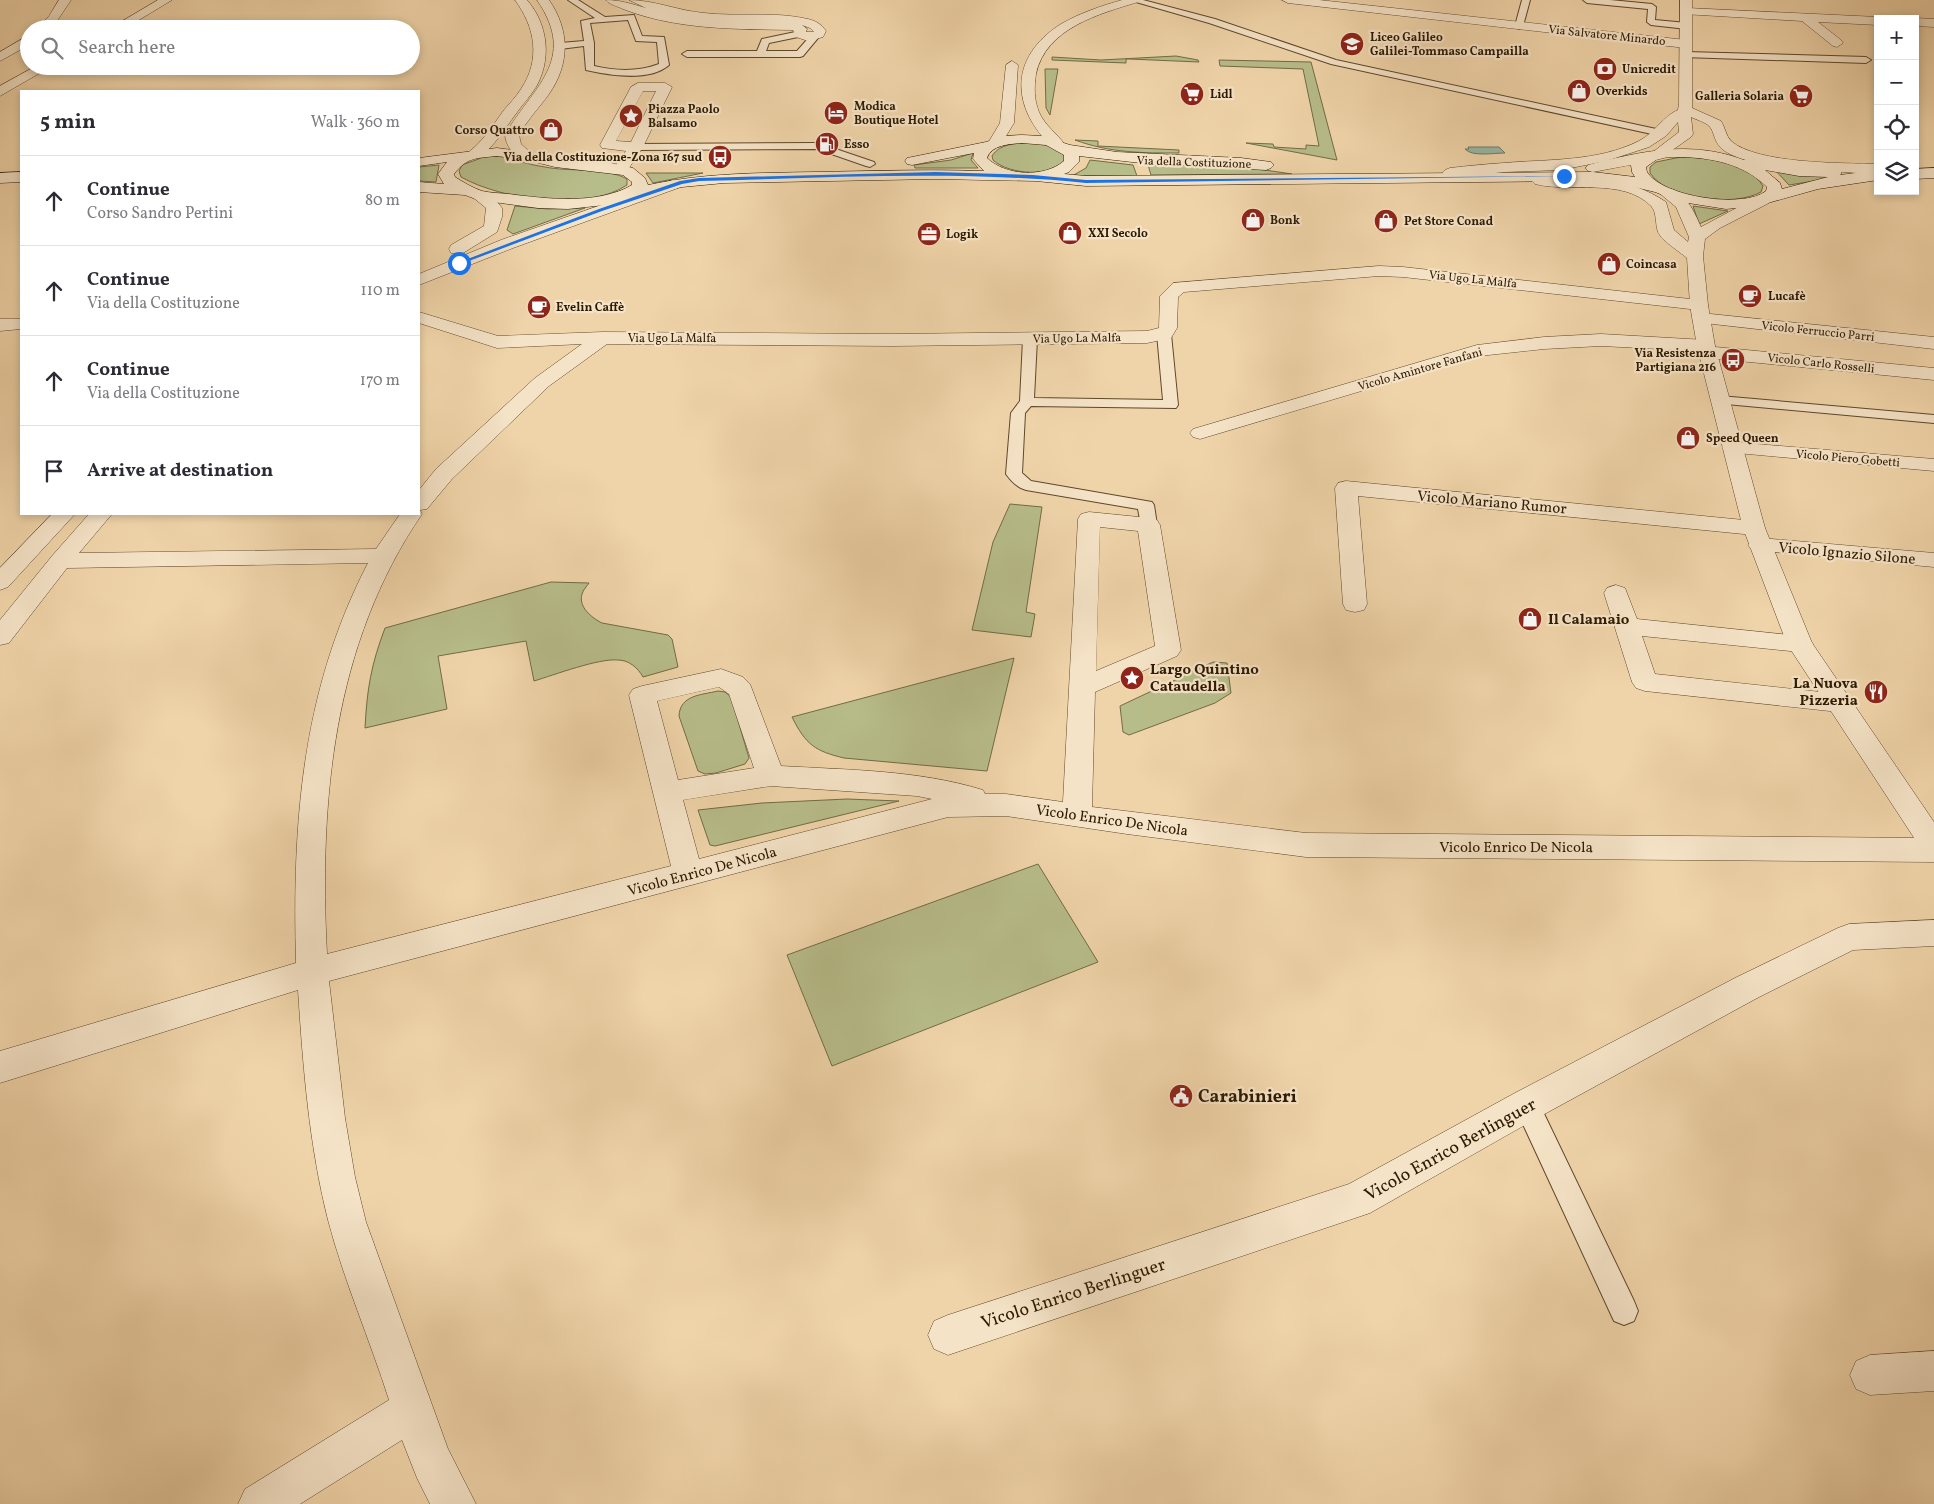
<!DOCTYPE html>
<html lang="en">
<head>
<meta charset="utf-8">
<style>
  body { margin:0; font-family:Vollkorn,serif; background:#f2f2f3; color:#2b2b33 }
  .controls { position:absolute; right:15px; top:15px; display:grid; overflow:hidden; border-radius:0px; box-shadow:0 2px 8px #0003 }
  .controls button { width:45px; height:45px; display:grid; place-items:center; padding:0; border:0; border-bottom:1px solid #e1e1e2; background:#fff; color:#2b2b33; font:25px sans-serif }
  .stop { position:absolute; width:15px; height:15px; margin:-11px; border:4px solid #1a73e8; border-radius:50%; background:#fff }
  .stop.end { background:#1a73e8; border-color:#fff; box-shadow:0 1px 5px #0008 }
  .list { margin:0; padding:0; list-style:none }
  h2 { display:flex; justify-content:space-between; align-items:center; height:65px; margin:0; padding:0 20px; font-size:21px }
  h2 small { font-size:16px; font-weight:400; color:#7c7c81 }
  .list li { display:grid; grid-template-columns:32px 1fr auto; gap:15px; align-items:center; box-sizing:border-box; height:90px; padding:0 20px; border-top:1px solid #e1e1e2 }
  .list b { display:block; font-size:19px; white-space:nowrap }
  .list p { margin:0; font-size:16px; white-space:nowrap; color:#7c7c81 }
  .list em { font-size:16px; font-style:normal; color:#7c7c81 }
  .icon { flex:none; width:28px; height:28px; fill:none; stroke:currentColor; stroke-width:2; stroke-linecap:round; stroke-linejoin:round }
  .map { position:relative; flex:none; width:1934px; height:1504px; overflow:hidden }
  .search { position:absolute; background:#fff; box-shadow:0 2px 8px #0003; left:20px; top:20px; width:400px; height:55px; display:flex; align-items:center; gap:12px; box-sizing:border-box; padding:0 18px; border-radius:28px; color:#7c7c81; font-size:19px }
  .panel { position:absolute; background:#fff; box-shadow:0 2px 8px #0003; left:20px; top:90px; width:400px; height:425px; border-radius:0px }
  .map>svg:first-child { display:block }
  .green { fill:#b7bd8a; stroke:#726b45 }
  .water { fill:#9ab8a6; stroke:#6f7864 }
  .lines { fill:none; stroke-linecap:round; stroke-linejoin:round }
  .service-casing { stroke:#5e482a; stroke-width:2 }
  .minor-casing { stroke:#5e482a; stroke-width:1 }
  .tertiary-casing { stroke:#5e482a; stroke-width:1 }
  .secondary-casing { stroke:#2e1900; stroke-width:1 }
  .service { fill:#f5e3c7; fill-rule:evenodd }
  .minor { fill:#f5e3c7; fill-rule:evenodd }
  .tertiary { fill:#f5e3c7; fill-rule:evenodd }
  .secondary { fill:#f5e3c7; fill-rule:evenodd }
  .route { fill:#1a73e8 }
  .labels { text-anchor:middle; stroke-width:4.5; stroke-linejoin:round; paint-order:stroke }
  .far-street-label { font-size:12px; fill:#2e1900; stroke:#f5e3c7 }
  .far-poi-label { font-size:12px; font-weight:bold; fill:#2e1900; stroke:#f5e3c7; text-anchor:start }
  .street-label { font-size:15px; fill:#2e1900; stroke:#f5e3c7 }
  .poi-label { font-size:15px; font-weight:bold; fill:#2e1900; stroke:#f5e3c7; text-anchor:start }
  .near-poi-label { font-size:18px; font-weight:bold; fill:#2e1900; stroke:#f5e3c7; text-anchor:start }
  .near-street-label { font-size:18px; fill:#2e1900; stroke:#f5e3c7 }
</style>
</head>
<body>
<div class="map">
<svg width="1934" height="1504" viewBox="0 0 1934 1504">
  <rect width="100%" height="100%" fill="#f0d4a9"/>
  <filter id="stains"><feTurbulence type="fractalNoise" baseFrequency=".004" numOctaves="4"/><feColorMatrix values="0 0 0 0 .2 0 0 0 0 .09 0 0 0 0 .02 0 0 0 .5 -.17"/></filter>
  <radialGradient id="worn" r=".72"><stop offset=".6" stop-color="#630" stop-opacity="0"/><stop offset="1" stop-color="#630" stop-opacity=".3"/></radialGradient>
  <path class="green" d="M1176 56 1198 60 1199 62 1129 59H1126V63L1052 60V57L1101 60Z
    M1219 60 1311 62 1337 160 1246 143 1273 144 1274 147 1306 149V145L1319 146 1303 69 1220 66Z
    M1045 69H1058L1050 115 1046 108Z
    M1075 140 1098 141V146L1179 150V153C1143 153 1110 153 1075 140Z
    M1032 143 1053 146 1066 154 1067 159C1053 178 1009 175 993 160L992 156C1000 143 1018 143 1032 143Z
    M973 153 971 160 978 168H915L914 165 951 160Z
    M499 156C514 159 529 165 545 167 569 172 606 167 627 179V185C587 212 502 200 461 177L459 171 462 165 484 157Z
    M1681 157C1708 158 1747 161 1763 186L1761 192C1734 207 1668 200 1650 173V167L1656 162Z
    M1090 160 1133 165 1137 176H1072L1086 168Z
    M439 165 436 182 419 181V167Z
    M1148 165H1231L1292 174 1151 175Z
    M1775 170 1833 178 1789 185Z
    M646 173H703L653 183Z
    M515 206 548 209 585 208 513 234 507 230Z
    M1693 206 1728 211 1699 224Z
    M1010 504 1042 507 1026 612 1035 614 1031 637 972 630 993 542Z
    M551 582 589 583C587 586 583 590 582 594 578 607 592 618 602 623L668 635 672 639 678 667 643 677C638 668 629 660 618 660 599 658 554 675 534 681L526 641 438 656 447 709 365 728C367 689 371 665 385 628Z
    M1014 658 987 771 844 758C815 751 806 745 792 717Z
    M1213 662 1227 663 1231 693 1215 703 1129 735 1123 732 1120 706Z
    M718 691 725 692 731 697 749 758 745 764 716 773 705 774 698 771 679 716C680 695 701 695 718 691Z
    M847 799 899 801 715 846 710 845 698 810 762 803Z
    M1038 864 1098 962 832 1066 787 955Z"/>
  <path class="water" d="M1468 147H1499L1505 153C1493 153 1472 157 1465 149H1469Z"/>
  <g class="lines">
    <g class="service-casing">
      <path id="service" d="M568 0H578L605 17 634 15 642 36 664 37 669 65C650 82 608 75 586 70L584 46 560 49 555 46 560 43 584 41 581 21 595 18ZM628 20 636 41 657 42 659 64C638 72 615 71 594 66V43L590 23Z
        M1129 0H1143L1215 19 1336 60 1661 130 1666 133 1661 136 1331 64 1209 23Z
        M1522 0H1530L1523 26 1519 29 1515 26Z
        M1583 0H1610L1652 4 1656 7 1655 20 1687 23 1691 26 1687 29 1651 25 1647 22 1648 9 1587 3Z
        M800 31 803 32V36L769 43 766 51H797L812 34H818V38L803 56 800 57H687L682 54 687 51H757L762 39Z
        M1686 52 1866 57 1871 60 1866 63 1683 57V53Z
        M818 143 874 162 875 164 870 167 866 166 817 149 636 150 631 147 636 144Z
        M1164 330 1171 334 1178 405 1176 408 1031 406 1025 413 1022 473 1031 481 1152 502 1154 505 1157 525 1155 529H1143L1141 525 1138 509 1026 490C1018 488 1011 481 1006 474L1011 413 1020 401 1023 339 1025 336H1035L1037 339 1034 398 1163 400 1157 334Z
        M1720 396 1934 415V423L1715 403 1713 400 1715 397Z
        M1527 1093 1536 1097 1634 1301 1638 1311 1634 1321 1624 1325 1614 1321 1514 1105 1518 1097Z"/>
    </g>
    <g class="minor-casing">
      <path id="minor" d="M59 0H71L57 21 49 29H36L49 16Z
        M158 0H172L124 29H109Z
        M515 0H527C548 24 552 59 536 87 530 97 521 106 515 115 504 130 495 145 480 157H470L468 154 470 151C485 139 493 125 504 110 510 103 516 97 521 89 541 59 535 27 515 0Z
        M537 0H549C570 30 570 64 549 94 539 108 527 120 519 135L521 144 534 156 532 159C518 163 506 148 505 135 532 87 579 61 537 0Z
        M606 0C621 0 631 4 646 8L629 0C654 0 679 11 704 13 738 17 774 11 808 19 816 21 821 24 826 31L823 37 808 41 796 37 793 30C736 29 677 30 623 9 617 6 610 5 606 0ZM802 25 810 28 814 32H806L807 29Z
        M1122 0H1140L1138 2C1099 14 1046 28 1036 74 1034 87 1034 100 1039 112 1045 126 1057 133 1065 145L1063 148H1053C1010 107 1009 57 1061 24 1080 13 1101 6 1122 0Z
        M1282 0H1319L1686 40 1692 44 1686 48 1288 3Z
        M1687 8 1878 17 1882 19H1878V25L1818 22 1841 40 1843 43 1837 47 1833 46 1802 21 1683 14 1681 12Z
        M1915 18 1934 19V27L1915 26Z
        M29 35V45L0 61V52Z
        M1012 61 1018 65 1014 123 1000 146H990L988 143 1000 123 1006 65Z
        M36 66H52L0 96V86Z
        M638 83H665L672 87 643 147 627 171H617L614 168 626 151 602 148 600 145 631 87ZM643 91H656L631 142 616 141Z
        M673 180 678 182 681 185 678 188 513 248 419 285V274L501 240Z
        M478 190 494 198 502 208V217L497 232 463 253H451L449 249 451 245 484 226 486 208 470 195 472 192Z
        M1379 266 1403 267 1699 300 1705 301 1708 305 1705 309 1699 310 1403 277 1379 276 1184 292 1178 297 1177 328 1171 338 1147 343 892 346 607 344 549 386 452 479 427 509 420 510 422 514C333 644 319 801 327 954L671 866 629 695 633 689 642 686 721 669 743 677 750 684 781 766C849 770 918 770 983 790L985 794H1006L1063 802 1078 519 1081 514 1089 512 1149 518 1157 520 1160 525 1181 650 1177 656 1095 692 1092 807 1306 833 1934 838V862L1306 857 1127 834 1006 816 948 817 329 981 345 1118 355 1177 366 1222 448 1449 476 1504H430L417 1478 402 1440 300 1504H238L245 1489 389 1400C370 1340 344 1281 328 1220 309 1145 303 1067 298 990L0 1083V1051L296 963C292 822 302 690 368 563L67 568 9 643 0 645V620L52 556 89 514H112L79 553 376 549 400 514H419V490L436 469 535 378 582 344 497 348 419 323V312L498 336 603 332 892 334 1147 331 1159 328 1160 296 1173 283ZM1100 527 1138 531 1155 646 1096 671ZM719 687 729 694 754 768 678 780 657 701ZM771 786 917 796 932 799 699 859 683 800Z
        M1701 313 1934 337V349L1695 322 1692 318 1695 314Z
        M0 319H21V329L0 331Z
        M1601 334 1706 340 1713 342 1715 347 1934 368V380L1708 358 1701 356 1699 351 1601 346 1544 349 1479 356 1200 439 1193 437 1190 433 1193 429 1477 345 1544 337Z
        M1733 442 1934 459V471L1726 452 1722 448 1726 444Z
        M1346 481 1754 521 1762 523 1765 528 1762 533 1754 535 1358 496 1367 604 1364 610 1355 612 1346 610 1343 604 1335 488 1338 483Z
        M52 514H75L8 587 0 590V568Z
        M1760 538 1934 553V567L1752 550 1748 545 1752 540Z
        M1616 585 1625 588 1637 619 1800 636 1809 638 1813 644 1809 650 1800 652 1642 636 1655 674 1839 694 1848 696 1852 703 1848 710 1839 712 1645 691 1636 688 1632 682 1604 593 1607 588Z
        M1934 920V946L1853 950 1759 997 1539 1117 1370 1213 948 1355 934 1349 928 1335 934 1321 948 1315 1349 1184 1515 1093 1737 977 1838 928 1849 924Z
        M1934 1351V1391L1870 1395 1856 1389 1850 1375 1856 1361 1870 1355Z"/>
    </g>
    <g class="tertiary-casing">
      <path id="tertiary" d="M1680 0H1692V108L1721 121C1725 127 1726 136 1731 141 1757 164 1843 163 1878 164V174C1838 171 1763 172 1728 153 1712 144 1716 133 1709 126 1705 122 1697 120 1691 117L1693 134 1691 137 1661 158H1651L1649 155 1679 132 1678 122 1666 136 1649 147 1606 161 1561 170 1504 172 1450 178 1445 176 1442 173 1445 170 1450 168C1468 166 1486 164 1504 163 1549 159 1597 162 1639 141 1656 132 1663 116 1678 110L1679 103Z
        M1540 176C1584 177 1628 176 1666 202L1674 230 1688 242 1689 237 1676 207 1658 192 1660 189C1682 183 1694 211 1701 227L1757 197H1769L1771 200 1769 203 1720 228 1705 239 1703 256 1708 305 1715 346 1765 528 1812 643 1934 822V857L1924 853 1787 644 1743 528 1697 346 1690 305 1687 258C1680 252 1661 240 1658 232 1655 224 1657 212 1651 206 1623 177 1568 193 1535 184L1532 181 1535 178Z"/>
    </g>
    <g class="secondary-casing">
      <path id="secondary" d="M1022 135 1042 136 1070 145 1117 152 1241 158 1271 162 1274 165 1271 168 1266 170 1141 163 1079 156V162L1069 172 1064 174 1086 176 1593 172 1588 171 1585 168 1588 165C1642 151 1691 140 1744 160L1750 159 1799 166 1834 168 1839 170 1842 173 1840 175 1878 170V180L1818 189 1757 206 1726 209 1682 202 1655 192 1626 185 1581 181 1086 186 1036 181 936 179 724 183 682 187 605 205 568 209 538 208 478 200 465 195 419 192V182L444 184 438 174 447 162 419 166V158L497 148 527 152 555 159 611 163 633 168 645 178 648 185C703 173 757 173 814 172 871 171 927 169 984 171L973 159 974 153 912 165 907 164 905 161 907 158 912 157 986 142 1004 136ZM1022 143 1046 145 1064 155V161C1044 178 1006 176 987 158 991 145 1010 144 1022 143ZM497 156 527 160 555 167 623 175 632 182V185C598 205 547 199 509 194 500 193 491 193 482 191 473 188 463 182 455 177L454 174C467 157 477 158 497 156ZM1668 157C1703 156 1741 161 1767 187L1766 191C1744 209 1662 197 1647 172L1646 167 1656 160ZM1631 165 1632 172 1635 177 1593 172ZM1765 170 1799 176 1828 177 1782 189 1780 183Z
        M1934 168V178L1915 179V169Z
        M21 172V182L0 183V173Z"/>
    </g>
    <use href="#service" class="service"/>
    <use href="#minor" class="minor"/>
    <use href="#tertiary" class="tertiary"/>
    <use href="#secondary" class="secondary"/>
  </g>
  <path class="route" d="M936 172 1033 175 1086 180 1567 176 1086 183C957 170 828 178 699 181L682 184 602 211 461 264 457 263 599 209 680 181 699 178Z"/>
  <defs>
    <g id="school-disc" transform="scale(1.25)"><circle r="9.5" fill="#8f2418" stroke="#f5e3c7"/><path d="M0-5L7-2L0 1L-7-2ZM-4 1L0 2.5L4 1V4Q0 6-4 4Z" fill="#fff"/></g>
    <g id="bank-disc" transform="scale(1.25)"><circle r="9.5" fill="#8f2418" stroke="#f5e3c7"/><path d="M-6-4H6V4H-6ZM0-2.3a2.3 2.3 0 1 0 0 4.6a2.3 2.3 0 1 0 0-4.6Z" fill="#fff"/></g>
    <g id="shop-disc" transform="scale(1.25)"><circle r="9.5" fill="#8f2418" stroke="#f5e3c7"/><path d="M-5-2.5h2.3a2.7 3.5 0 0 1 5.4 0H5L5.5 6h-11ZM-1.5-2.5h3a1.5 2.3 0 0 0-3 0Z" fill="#fff"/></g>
    <g id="supermarket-disc" transform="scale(1.25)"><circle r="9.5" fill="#8f2418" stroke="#f5e3c7"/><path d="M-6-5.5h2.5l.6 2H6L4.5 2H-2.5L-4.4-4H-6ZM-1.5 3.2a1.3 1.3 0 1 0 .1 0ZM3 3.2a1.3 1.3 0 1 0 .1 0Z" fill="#fff"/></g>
    <g id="hotel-disc" transform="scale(1.25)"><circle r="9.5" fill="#8f2418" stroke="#f5e3c7"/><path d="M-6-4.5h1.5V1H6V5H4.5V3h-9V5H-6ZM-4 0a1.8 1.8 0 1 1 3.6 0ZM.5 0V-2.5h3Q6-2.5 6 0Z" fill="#fff"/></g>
    <g id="sight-disc" transform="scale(1.25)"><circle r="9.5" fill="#8f2418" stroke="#f5e3c7"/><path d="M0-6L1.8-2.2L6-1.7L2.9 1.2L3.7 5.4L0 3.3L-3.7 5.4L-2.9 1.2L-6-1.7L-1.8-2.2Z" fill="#fff"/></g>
    <g id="fuel-disc" transform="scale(1.25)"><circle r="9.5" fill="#8f2418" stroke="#f5e3c7"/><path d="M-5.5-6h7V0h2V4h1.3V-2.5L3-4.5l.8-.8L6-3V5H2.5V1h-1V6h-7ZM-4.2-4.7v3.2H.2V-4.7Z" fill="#fff"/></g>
    <g id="bus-disc" transform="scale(1.25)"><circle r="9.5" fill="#8f2418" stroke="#f5e3c7"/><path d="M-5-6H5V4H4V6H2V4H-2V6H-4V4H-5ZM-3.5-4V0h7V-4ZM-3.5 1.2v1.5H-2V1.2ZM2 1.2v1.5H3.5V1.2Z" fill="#fff"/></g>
    <g id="office-disc" transform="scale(1.25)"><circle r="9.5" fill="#8f2418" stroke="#f5e3c7"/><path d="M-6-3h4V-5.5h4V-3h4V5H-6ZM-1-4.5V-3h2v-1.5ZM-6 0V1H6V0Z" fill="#fff"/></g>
    <g id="cafe-disc" transform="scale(1.25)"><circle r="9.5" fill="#8f2418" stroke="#f5e3c7"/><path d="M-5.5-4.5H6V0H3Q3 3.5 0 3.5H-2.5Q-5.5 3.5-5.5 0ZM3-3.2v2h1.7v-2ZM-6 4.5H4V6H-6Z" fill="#fff"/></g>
    <g id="restaurant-disc" transform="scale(1.25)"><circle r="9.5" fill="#8f2418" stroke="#f5e3c7"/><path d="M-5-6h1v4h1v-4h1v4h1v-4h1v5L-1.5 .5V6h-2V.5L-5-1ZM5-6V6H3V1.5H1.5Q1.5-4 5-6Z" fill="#fff"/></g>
    <g id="civic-disc" transform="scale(1.25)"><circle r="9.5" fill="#8f2418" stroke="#f5e3c7"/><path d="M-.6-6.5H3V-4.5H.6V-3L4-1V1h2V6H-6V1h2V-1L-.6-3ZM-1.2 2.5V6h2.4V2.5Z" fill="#fff"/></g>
  </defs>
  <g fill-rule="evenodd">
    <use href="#school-disc" x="1352" y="44"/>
    <use href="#bank-disc" x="1605" y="69"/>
    <use href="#shop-disc" x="1579" y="91"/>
    <use href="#supermarket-disc" x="1192" y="94"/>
    <use href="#supermarket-disc" x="1801" y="96"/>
    <use href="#hotel-disc" x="836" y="113"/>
    <use href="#sight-disc" x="631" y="116"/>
    <use href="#shop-disc" x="551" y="130"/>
    <use href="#fuel-disc" x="827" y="144"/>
    <use href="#bus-disc" x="720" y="157"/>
    <use href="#shop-disc" x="1253" y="220"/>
    <use href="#shop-disc" x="1386" y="221"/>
    <use href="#shop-disc" x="1070" y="233"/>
    <use href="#office-disc" x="929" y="234"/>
    <use href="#shop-disc" x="1609" y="264"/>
    <use href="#cafe-disc" x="1750" y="296"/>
    <use href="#cafe-disc" x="539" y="307"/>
    <use href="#bus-disc" x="1733" y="360"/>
    <use href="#shop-disc" x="1688" y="438"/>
    <use href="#shop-disc" x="1530" y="619"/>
    <use href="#sight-disc" x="1132" y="678"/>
    <use href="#restaurant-disc" x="1876" y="692"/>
    <use href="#civic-disc" x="1181" y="1096"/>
  </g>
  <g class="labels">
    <g class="far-street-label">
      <text transform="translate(1607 35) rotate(6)" y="4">Via Salvatore Minardo</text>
      <text transform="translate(1194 162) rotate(2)" y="4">Via della Costituzione</text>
      <text transform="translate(1473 279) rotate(6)" y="4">Via Ugo La Malfa</text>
      <text transform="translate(1818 331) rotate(6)" y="4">Vicolo Ferruccio Parri</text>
      <text x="672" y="342">Via Ugo La Malfa</text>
      <text transform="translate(1077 338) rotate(-1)" y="4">Via Ugo La Malfa</text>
      <text transform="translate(1821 363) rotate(6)" y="4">Vicolo Carlo Rosselli</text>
      <text transform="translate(1420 369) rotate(-16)" y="4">Vicolo Amintore Fanfani</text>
      <text transform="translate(1848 458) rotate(5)" y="4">Vicolo Piero Gobetti</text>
    </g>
    <g class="far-poi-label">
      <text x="1370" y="41">Liceo Galileo<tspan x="1370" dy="14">Galilei-Tommaso Campailla</tspan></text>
      <text x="1622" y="73">Unicredit</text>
      <text x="1596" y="95">Overkids</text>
      <text x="1210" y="98">Lidl</text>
      <text x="1784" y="100" text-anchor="end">Galleria Solaria</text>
      <text x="854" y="110">Modica<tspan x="854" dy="14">Boutique Hotel</tspan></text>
      <text x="648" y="113">Piazza Paolo<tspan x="648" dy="14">Balsamo</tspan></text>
      <text x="534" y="134" text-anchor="end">Corso Quattro</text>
      <text x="844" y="148">Esso</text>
      <text x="702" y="161" text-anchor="end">Via della Costituzione-Zona 167 sud</text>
      <text x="1270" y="224">Bonk</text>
      <text x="1404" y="225">Pet Store Conad</text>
      <text x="1088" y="237">XXI Secolo</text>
      <text x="946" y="238">Logik</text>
      <text x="1626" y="268">Coincasa</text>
      <text x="1768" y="300">Lucafè</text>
      <text x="556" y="311">Evelin Caffè</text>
      <text x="1716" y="357" text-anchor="end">Via Resistenza<tspan x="1716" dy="14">Partigiana 216</tspan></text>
      <text x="1706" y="442">Speed Queen</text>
    </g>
    <g class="street-label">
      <text transform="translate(1492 502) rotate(5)" y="5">Vicolo Mariano Rumor</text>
      <text transform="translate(1847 553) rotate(5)" y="5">Vicolo Ignazio Silone</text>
      <text transform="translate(1112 820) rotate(8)" y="5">Vicolo Enrico De Nicola</text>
      <text x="1516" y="852">Vicolo Enrico De Nicola</text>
      <text transform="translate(702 871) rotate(-15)" y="5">Vicolo Enrico De Nicola</text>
    </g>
    <g class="poi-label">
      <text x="1548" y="624">Il Calamaio</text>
      <text x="1150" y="674">Largo Quintino<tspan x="1150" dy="17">Cataudella</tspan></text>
      <text x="1858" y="688" text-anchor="end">La Nuova<tspan x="1858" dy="17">Pizzeria</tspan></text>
    </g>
    <g class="near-poi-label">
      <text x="1198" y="1102">Carabinieri</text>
    </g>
    <g class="near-street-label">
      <text transform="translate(1450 1149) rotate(-29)" y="6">Vicolo Enrico Berlinguer</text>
      <text transform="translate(1073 1293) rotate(-18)" y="6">Vicolo Enrico Berlinguer</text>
    </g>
  </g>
  <rect width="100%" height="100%" filter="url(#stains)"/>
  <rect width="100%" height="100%" fill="url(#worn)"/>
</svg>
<div class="controls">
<button>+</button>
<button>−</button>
<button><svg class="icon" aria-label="locate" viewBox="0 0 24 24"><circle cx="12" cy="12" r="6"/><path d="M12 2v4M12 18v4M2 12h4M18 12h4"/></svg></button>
<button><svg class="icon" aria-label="layers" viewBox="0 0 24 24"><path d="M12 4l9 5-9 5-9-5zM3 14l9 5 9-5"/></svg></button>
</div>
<div class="stop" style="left:459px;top:263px"></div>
<div class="stop end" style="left:1564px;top:176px"></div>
<div class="search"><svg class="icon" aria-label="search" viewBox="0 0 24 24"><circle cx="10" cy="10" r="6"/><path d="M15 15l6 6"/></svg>Search here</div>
<section class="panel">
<h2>5 min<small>Walk · 360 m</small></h2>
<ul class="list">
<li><svg class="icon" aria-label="ahead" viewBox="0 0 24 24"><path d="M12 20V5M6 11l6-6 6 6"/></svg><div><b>Continue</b><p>Corso Sandro Pertini</p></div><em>80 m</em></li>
<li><svg class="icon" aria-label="ahead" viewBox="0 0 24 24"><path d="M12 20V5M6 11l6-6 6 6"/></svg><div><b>Continue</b><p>Via della Costituzione</p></div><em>110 m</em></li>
<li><svg class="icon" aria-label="ahead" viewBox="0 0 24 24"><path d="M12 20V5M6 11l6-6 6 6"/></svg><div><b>Continue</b><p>Via della Costituzione</p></div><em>170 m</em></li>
<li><svg class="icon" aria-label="arrive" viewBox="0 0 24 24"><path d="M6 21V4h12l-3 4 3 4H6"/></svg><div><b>Arrive at destination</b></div></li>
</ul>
</section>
</div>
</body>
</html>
